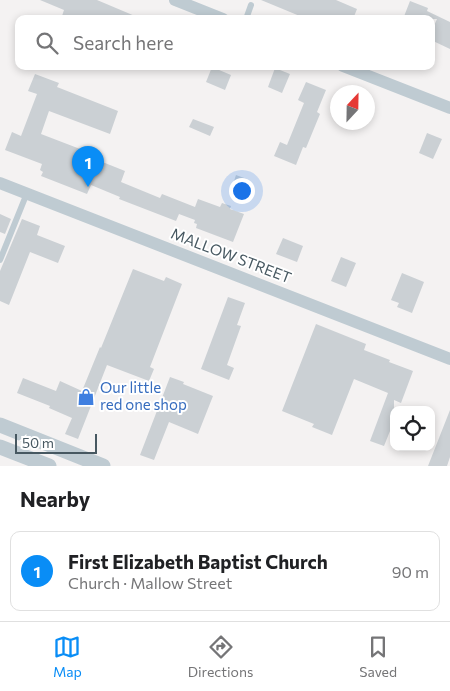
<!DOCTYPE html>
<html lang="en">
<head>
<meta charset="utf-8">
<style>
  body { margin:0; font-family:Commissioner,sans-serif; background:#f2f2f2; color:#202124 }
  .controls { position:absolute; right:15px; bottom:15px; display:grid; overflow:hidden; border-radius:10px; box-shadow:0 2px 8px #0003 }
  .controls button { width:45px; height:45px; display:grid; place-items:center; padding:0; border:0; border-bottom:1px solid #e0e0e0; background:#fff; color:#202124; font:25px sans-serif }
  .compass { position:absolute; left:330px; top:85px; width:45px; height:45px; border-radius:50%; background:#fff; box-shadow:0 2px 8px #0003; rotate:22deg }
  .scale { position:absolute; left:15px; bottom:12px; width:82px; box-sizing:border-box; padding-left:5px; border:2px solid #475861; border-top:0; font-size:14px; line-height:18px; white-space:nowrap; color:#475861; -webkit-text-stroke:4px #fff; paint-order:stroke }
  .you { position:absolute; left:241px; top:190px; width:18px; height:18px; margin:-12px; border:4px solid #fff; border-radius:50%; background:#1a73e8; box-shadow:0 0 0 8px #1a73e833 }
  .badge { display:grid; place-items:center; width:32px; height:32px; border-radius:50%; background:#098df6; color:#fff; font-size:16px; font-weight:700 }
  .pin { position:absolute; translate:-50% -41px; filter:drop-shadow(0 1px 2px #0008) }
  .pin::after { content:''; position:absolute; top:26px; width:18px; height:15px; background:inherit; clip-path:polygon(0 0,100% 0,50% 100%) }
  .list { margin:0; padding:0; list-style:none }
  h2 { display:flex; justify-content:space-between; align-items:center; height:65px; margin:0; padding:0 20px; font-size:21px }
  h2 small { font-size:16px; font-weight:400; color:#757577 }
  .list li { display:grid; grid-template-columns:32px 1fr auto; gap:15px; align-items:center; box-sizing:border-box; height:80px; margin:0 10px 10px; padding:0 10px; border:1px solid #e0e0e0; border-radius:10px }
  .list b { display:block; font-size:19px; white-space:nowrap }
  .list p { margin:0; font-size:16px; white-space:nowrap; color:#757577 }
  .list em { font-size:16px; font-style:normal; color:#757577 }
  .icon { flex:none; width:28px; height:28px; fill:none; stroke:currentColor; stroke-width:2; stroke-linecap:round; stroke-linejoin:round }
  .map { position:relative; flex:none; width:450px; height:466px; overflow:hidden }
  .search { position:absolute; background:#fff; box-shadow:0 2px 8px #0003; left:15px; right:15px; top:15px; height:55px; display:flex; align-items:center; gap:12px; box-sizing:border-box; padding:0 18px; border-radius:10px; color:#757577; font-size:19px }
  .sheet { height:155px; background:#fff }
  nav { display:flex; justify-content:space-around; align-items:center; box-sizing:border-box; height:70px; border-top:1px solid #e0e0e0; background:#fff; font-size:14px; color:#757577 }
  nav a { display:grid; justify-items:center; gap:2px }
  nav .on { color:#098df6 }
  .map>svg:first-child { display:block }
  .building { fill:#cbd0d4 }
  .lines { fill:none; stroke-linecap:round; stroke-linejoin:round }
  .service { stroke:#bfcbd2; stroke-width:6 }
  .minor { stroke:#bfcbd2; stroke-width:12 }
  .tertiary { stroke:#bfcbd2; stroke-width:15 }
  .labels { text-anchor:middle; stroke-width:4; stroke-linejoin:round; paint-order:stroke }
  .street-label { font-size:15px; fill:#475861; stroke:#fff }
  .shop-label { font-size:15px; fill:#366cbe; stroke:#fff; text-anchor:start }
</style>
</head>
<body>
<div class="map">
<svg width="450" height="466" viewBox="0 0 450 466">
  <rect width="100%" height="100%" fill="#f4f2f2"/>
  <path class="building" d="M40 0H97L142 19H61L64 10Z
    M261 0H336L357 9 353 19H307Z
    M410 1 428 8 427 11 450 22V49L431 40V32L437 19H403Z
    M212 67 231 75 225 90 206 82Z
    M275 68 290 74 282 93 268 87Z
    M35 74 59 83 57 87 118 111 110 134 49 111 41 134 101 157 100 161 125 171 121 182 160 198 162 194 195 207 198 199 220 207 222 203 231 206 230 209 244 214 233 242 196 228 197 224 194 223 195 220 179 214 176 221 119 199 120 197 91 185 87 194 41 176 43 172 40 170 42 164 5 150 12 132 21 136 37 94 28 91Z
    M306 82 326 90 317 112 320 114 306 148 303 147 296 165 274 156 280 142 287 145 304 103 298 100Z
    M193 119 214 127 210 136 189 127Z
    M427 133 442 139 433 159 419 153Z
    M236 175 247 179 243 192 232 187Z
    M0 214 11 219 5 234 0 232Z
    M22 219 40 226 37 235 65 246 58 263 30 252 9 305 0 301V271Z
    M283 238 303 246 297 262 276 254Z
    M341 257 356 263 346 287 331 281Z
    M133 269 164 281 166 277 182 284 150 367 154 369 149 381 107 365 78 439 65 434 72 418 49 408 50 406 17 393 23 378 56 391 60 381 82 391 100 347 101 348Z
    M402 273 424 282 412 313 397 307 399 303 391 300Z
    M228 297 245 303 237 325 241 326 227 365 234 368 229 380 201 369Z
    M316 324 366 344 364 350 390 360 389 362 413 371 401 403 394 400V421L384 446 370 441 388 393 354 379 332 435 312 427 314 424 282 411Z
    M170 377 184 382 183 384 213 396 198 434 169 422 154 460 140 455Z
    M450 410V457L447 466H428Z"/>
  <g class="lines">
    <path class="service" d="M246 19 251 5
      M0 260 27 193"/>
    <path class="minor" d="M175 0 223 19
      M343 66 450 108
      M0 183 450 359"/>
    <path class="tertiary" d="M0 425 103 466
      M0 447 49 466"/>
  </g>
  <defs>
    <g id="shop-bare" transform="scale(1.35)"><path d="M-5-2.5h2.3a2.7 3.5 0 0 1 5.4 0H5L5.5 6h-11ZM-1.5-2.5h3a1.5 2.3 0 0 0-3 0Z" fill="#3f7fe0" stroke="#fff" stroke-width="2.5" paint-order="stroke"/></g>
  </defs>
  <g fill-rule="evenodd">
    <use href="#shop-bare" x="86" y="397"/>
  </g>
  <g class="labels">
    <g class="street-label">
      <text transform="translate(231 256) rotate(21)" y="5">MALLOW STREET</text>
    </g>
    <g class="shop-label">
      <text x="100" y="393">Our little<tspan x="100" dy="17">red one shop</tspan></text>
    </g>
  </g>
</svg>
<div class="controls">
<button><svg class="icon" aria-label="locate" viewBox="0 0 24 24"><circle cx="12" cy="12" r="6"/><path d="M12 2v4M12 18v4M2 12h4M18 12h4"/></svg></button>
</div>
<svg class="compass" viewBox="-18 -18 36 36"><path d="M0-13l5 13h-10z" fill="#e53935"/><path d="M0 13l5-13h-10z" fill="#757577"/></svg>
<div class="scale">50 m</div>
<div class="you"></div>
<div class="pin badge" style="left:88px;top:187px">1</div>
<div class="search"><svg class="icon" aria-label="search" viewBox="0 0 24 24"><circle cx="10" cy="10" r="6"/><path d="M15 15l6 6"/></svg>Search here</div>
</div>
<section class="sheet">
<h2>Nearby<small></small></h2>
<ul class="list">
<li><span class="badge">1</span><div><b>First Elizabeth Baptist Church</b><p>Church · Mallow Street</p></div><em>90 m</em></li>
</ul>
</section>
<nav>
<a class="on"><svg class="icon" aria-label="map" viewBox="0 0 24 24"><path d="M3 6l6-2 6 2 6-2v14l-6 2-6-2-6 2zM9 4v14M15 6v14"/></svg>Map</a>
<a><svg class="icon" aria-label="directions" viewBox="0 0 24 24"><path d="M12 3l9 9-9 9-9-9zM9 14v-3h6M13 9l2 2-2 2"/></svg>Directions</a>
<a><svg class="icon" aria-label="saved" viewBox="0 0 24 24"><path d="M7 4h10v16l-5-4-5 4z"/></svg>Saved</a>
</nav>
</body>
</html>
